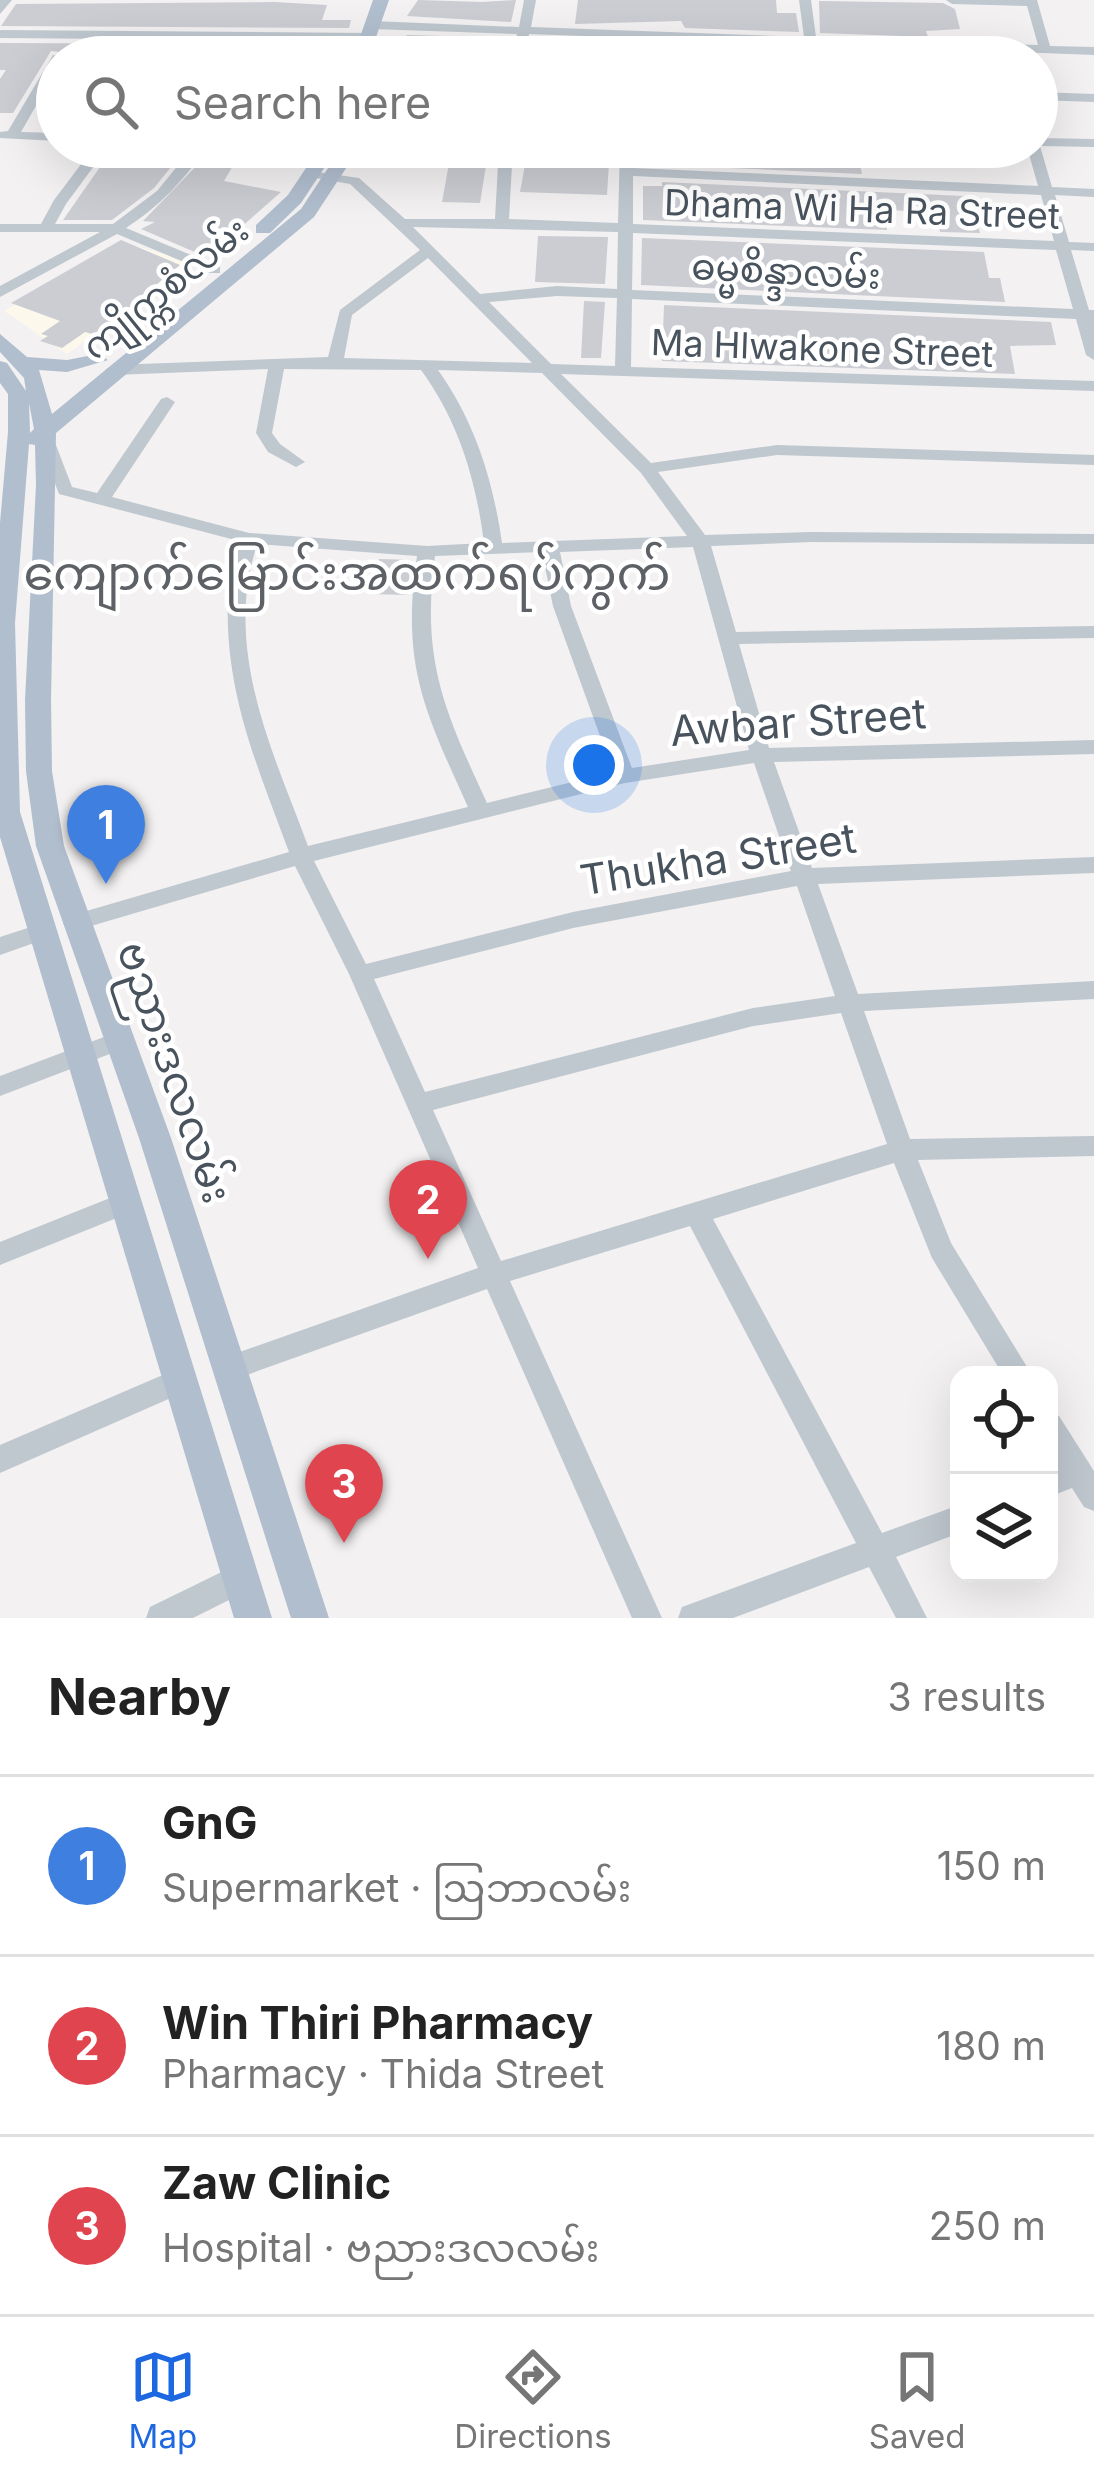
<!DOCTYPE html>
<html lang="en">
<head>
<meta charset="utf-8">
<style>
  body { margin:0; font-family:Inter,"Noto Sans Myanmar",sans-serif; background:#f2f2f2; color:#222 }
  .controls { position:absolute; right:36px; bottom:36px; display:grid; overflow:hidden; border-radius:24px; box-shadow:0 12px 48px #0002 }
  .controls button { width:108px; height:108px; display:grid; place-items:center; padding:0; border:0; border-bottom:3px solid #e0e0e0; background:#fff; color:#222; font:60px sans-serif }
  .you { position:absolute; left:594px; top:765px; width:42px; height:42px; margin:-30px; border:9px solid #fff; border-radius:50%; background:#1a73e8; box-shadow:0 0 0 18px #1a73e833 }
  .badge { display:grid; place-items:center; width:78px; height:78px; border-radius:50%; background:#1d68e0; color:#fff; font-size:39px; font-weight:700 }
  .pin { position:absolute; translate:-50% -99px; filter:drop-shadow(0 3px 6px #0008) }
  .pin::after { content:''; position:absolute; top:63px; width:42px; height:36px; background:inherit; clip-path:polygon(0 0,100% 0,50% 100%) }
  .list { margin:0; padding:0; list-style:none }
  h2 { display:flex; justify-content:space-between; align-items:center; height:156px; margin:0; padding:0 48px; font-size:51px }
  h2 small { font-size:39px; font-weight:400; color:#767676 }
  .list li { display:grid; grid-template-columns:78px 1fr auto; gap:36px; align-items:center; box-sizing:border-box; height:180px; padding:0 48px; border-top:3px solid #e0e0e0 }
  .list b { display:block; font-size:45px; white-space:nowrap }
  .list p { margin:0; font-size:39px; white-space:nowrap; color:#767676 }
  .list em { font-size:39px; font-style:normal; color:#767676 }
  .icon { flex:none; width:66px; height:66px; fill:none; stroke:currentColor; stroke-width:2; stroke-linecap:round; stroke-linejoin:round }
  .map { position:relative; flex:none; width:1094px; height:1618px; overflow:hidden }
  .search { position:absolute; background:#fff; box-shadow:0 12px 48px #0002; left:36px; right:36px; top:36px; height:132px; display:flex; align-items:center; gap:30px; box-sizing:border-box; padding:0 42px; border-radius:66px; color:#767676; font-size:45px }
  .sheet { height:696px; background:#fff }
  nav { display:flex; justify-content:space-around; align-items:center; box-sizing:border-box; height:168px; border-top:3px solid #e0e0e0; background:#fff; font-size:33px; color:#767676 }
  nav a { display:grid; justify-items:center; gap:6px }
  nav .on { color:#1d68e0 }
  .map>svg:first-child { display:block }
  .commercial { fill:#fcf8ec }
  .building { fill:#cbcdd3 }
  .lines { fill:none; stroke-linecap:round; stroke-linejoin:round }
  .minor { fill:#bfc7cf; fill-rule:evenodd }
  .major { fill:#b1bece; fill-rule:evenodd }
  .labels { text-anchor:middle; stroke-width:9; stroke-linejoin:round; paint-order:stroke }
  .far-street-label { font-size:36px; fill:#49535e; stroke:#fff }
  .street-label { font-size:42px; fill:#49535e; stroke:#fff }
  .quarter-label { font-size:48px; fill:#5d6065; stroke:#fff }
</style>
</head>
<body>
<div class="map">
<svg width="1094" height="1618" viewBox="0 0 1094 1618">
  <rect width="100%" height="100%" fill="#f3f1f1"/>
  <path class="commercial" d="M122 242 195 263 67 354 4 311Z"/>
  <path class="building" d="M418 0 482 2 516 0 511 22 407 16Z
    M578 0H776L777 13H796L799 32 685 28 681 21 575 24Z
    M819 1 943 3 955 9 960 29 926 31 928 37 820 33Z
    M275 2 327 5 322 20H351L349 28 1 26 16 4Z
    M407 35 508 38 503 57H402Z
    M0 43 237 44 232 57H108L51 51 13 113H0V79L6 70H0Z
    M685 44 932 53 933 57H685Z
    M259 45H344L342 52 289 51 283 52V57H253Z
    M114 147H142L138 155 180 156 154 188 112 220H63Z
    M452 147H489L480 203 442 202Z
    M610 147 607 195 520 192 528 148Z
    M663 147H856L862 174 662 165Z
    M205 157H238L224 181 281 192 215 250 205 247 197 253 141 229 155 222 143 221Z
    M662 182 963 196 970 222H977L980 233 940 232 936 212 886 210 887 230 643 220V186H662Z
    M538 236 608 237 605 284 535 282Z
    M642 238 984 252 989 278H1000L1005 302 641 285Z
    M121 240 180 265 96 335 85 332 62 348 40 341 48 336 41 334 60 321 11 303Z
    M584 301 605 302 601 358H581Z
    M664 305 1051 322 1056 345 1010 346 1015 374 662 361Z
    M379 559 412 560 407 595 371 594Z"/>
  <g class="lines">
    <path class="minor" d="M0 0H12L0 14Z
      M524 0H536L531 27 804 37 799 0H811L816 37 1038 45 1027 6 952 4 946 0H1037L1050 46 1094 47V55L529 34 525 57H513L517 34 372 29 366 25 372 21 519 27Z
      M0 30 368 33 374 37 368 41 256 40 248 57H236L244 40 0 38Z
      M53 55 63 57H57V69L21 132 57 133V141L0 138V132L8 131Z
      M1037 92 1094 94V102L1037 100Z
      M1037 138 1094 139V147L1040 146 1052 187 1094 189V197L1055 195 1069 242 1094 243V251L1071 250 1089 310H1094V360L1086 355 1076 319 632 299 631 367 1094 381V391L561 374 651 463 777 445 1094 455V465L777 455 658 472 705 535 811 532 1094 534V544L811 542 711 546 736 632 1094 626V638L739 644 769 748 1094 740V754L774 762 812 868 1094 857V873L818 884 858 994 1094 981V999L864 1011 910 1139 1094 1136V1156L918 1160 951 1243 1032 1375H1003L932 1258 894 1163 713 1219 882 1533 959 1505V1533L896 1557 927 1618H896L869 1567 733 1618H678L682 1607 856 1543 690 1226 510 1281 662 1618H632L487 1289 227 1382 217 1378 213 1369 217 1360 478 1268 349 974 295 866 74 931 66 929 63 923 66 917 289 852C257 765 224 692 228 596 229 578 235 559 239 541L59 494 40 444 48 439 54 440 72 487 97 493 161 399 167 397 175 402 112 497 249 533 427 546 484 543C476 480 459 422 421 370L284 369 272 433 280 444 305 462 296 467 268 452 256 433 268 369 113 375 105 370 113 365 328 357 340 310 420 250 350 184 310 177V171L359 178 405 219H495L499 147H513L509 219 618 223 620 147H634L633 168 1038 186 1027 147H1037ZM633 176 1041 195 1054 241 633 224ZM413 227 618 232 617 289 557 286 480 294ZM633 233 1056 250 1073 309 632 290ZM428 258 532 363 344 358 352 315ZM557 296 617 298 615 366 551 364 489 302ZM438 370 542 373 641 473 687 536 502 543C493 480 475 422 438 370ZM257 544 417 556C401 665 424 710 468 807L308 846C278 765 237 680 247 590 248 575 253 559 257 544ZM693 547 749 750 632 768 571 606 560 552ZM542 552 553 606 613 772 487 803C444 710 421 660 435 556ZM754 763 791 871 573 912 366 964 314 861 625 783ZM797 886 835 996 753 1008 425 1092 374 979 573 928ZM841 1013 887 1144 501 1261 433 1110 753 1026Z
      M94 147H108L66 204 55 224H113L157 191 193 147H207C184 180 160 206 126 228L220 267V273H210L117 234 0 297V286L100 232H0V224H41L54 200Z
      M40 924 48 926 51 932 48 938 0 955V937Z
      M120 1031 128 1033 132 1040 128 1047 0 1096V1076Z
      M125 1192 134 1195 138 1203 134 1211 0 1265V1242Z
      M179 1368 189 1372 193 1381 189 1390 0 1473V1445Z
      M1049 1412 1059 1416 1094 1471V1511L1084 1507 1072 1488 1049 1497V1469L1058 1466 1049 1450Z
      M242 1562 253 1566 257 1577 253 1588 193 1618H146L150 1607Z"/>
    <path class="major" d="M373 0H389L369 57H353Z
      M320 147H338L301 203 270 233H256V225L288 195Z
      M342 147H360L314 217 56 433 51 700 52 771 64 846 171 1138 329 1618H291L139 1138 36 846 26 771 25 700 36 485 35 445 29 444 15 623 20 812 272 1618H234L0 837V523L8 432V394L0 383V361L7 363 26 391 24 378 0 352V334L27 357 67 360 98 354 108 360 67 372 39 370 52 414 301 209ZM29 403 34 429 30 433V432Z"/>
  </g>
  <g class="labels">
    <g class="far-street-label">
      <text transform="translate(862 209) rotate(2)" y="13">Dhama Wi Ha Ra Street</text>
      <text transform="translate(786 271) rotate(3)" y="13">ဓမ္မစိန္ဒာလမ်း</text>
      <text transform="translate(165 288) rotate(-39)" y="13">ကျိုက္ကစံလမ်း</text>
      <text transform="translate(822 348) rotate(2)" y="13">Ma Hlwakone Street</text>
    </g>
    <g class="street-label">
      <text transform="translate(798 722) rotate(-4)" y="15">Awbar Street</text>
      <text transform="translate(718 859) rotate(-9)" y="15">Thukha Street</text>
      <text transform="translate(175 1072) rotate(71)" y="15">ဗညားဒလလမ်း</text>
    </g>
    <g class="quarter-label">
      <text x="347" y="590">ကျောက်မြောင်းအထက်ရပ်ကွက်</text>
    </g>
  </g>
</svg>
<div class="controls">
<button><svg class="icon" aria-label="locate" viewBox="0 0 24 24"><circle cx="12" cy="12" r="6"/><path d="M12 2v4M12 18v4M2 12h4M18 12h4"/></svg></button>
<button><svg class="icon" aria-label="layers" viewBox="0 0 24 24"><path d="M12 4l9 5-9 5-9-5zM3 14l9 5 9-5"/></svg></button>
</div>
<div class="you"></div>
<div class="pin badge" style="left:106px;top:884px;background:#3f7fe0">1</div>
<div class="pin badge" style="left:428px;top:1259px;background:#e0444e">2</div>
<div class="pin badge" style="left:344px;top:1543px;background:#e0444e">3</div>
<div class="search"><svg class="icon" aria-label="search" viewBox="0 0 24 24"><circle cx="10" cy="10" r="6"/><path d="M15 15l6 6"/></svg>Search here</div>
</div>
<section class="sheet">
<h2>Nearby<small>3 results</small></h2>
<ul class="list">
<li><span class="badge" style="background:#3f7fe0">1</span><div><b>GnG</b><p>Supermarket · ဩဘာလမ်း</p></div><em>150 m</em></li>
<li><span class="badge" style="background:#e0444e">2</span><div><b>Win Thiri Pharmacy</b><p>Pharmacy · Thida Street</p></div><em>180 m</em></li>
<li><span class="badge" style="background:#e0444e">3</span><div><b>Zaw Clinic</b><p>Hospital · ဗညားဒလလမ်း</p></div><em>250 m</em></li>
</ul>
</section>
<nav>
<a class="on"><svg class="icon" aria-label="map" viewBox="0 0 24 24"><path d="M3 6l6-2 6 2 6-2v14l-6 2-6-2-6 2zM9 4v14M15 6v14"/></svg>Map</a>
<a><svg class="icon" aria-label="directions" viewBox="0 0 24 24"><path d="M12 3l9 9-9 9-9-9zM9 14v-3h6M13 9l2 2-2 2"/></svg>Directions</a>
<a><svg class="icon" aria-label="saved" viewBox="0 0 24 24"><path d="M7 4h10v16l-5-4-5 4z"/></svg>Saved</a>
</nav>
</body>
</html>
